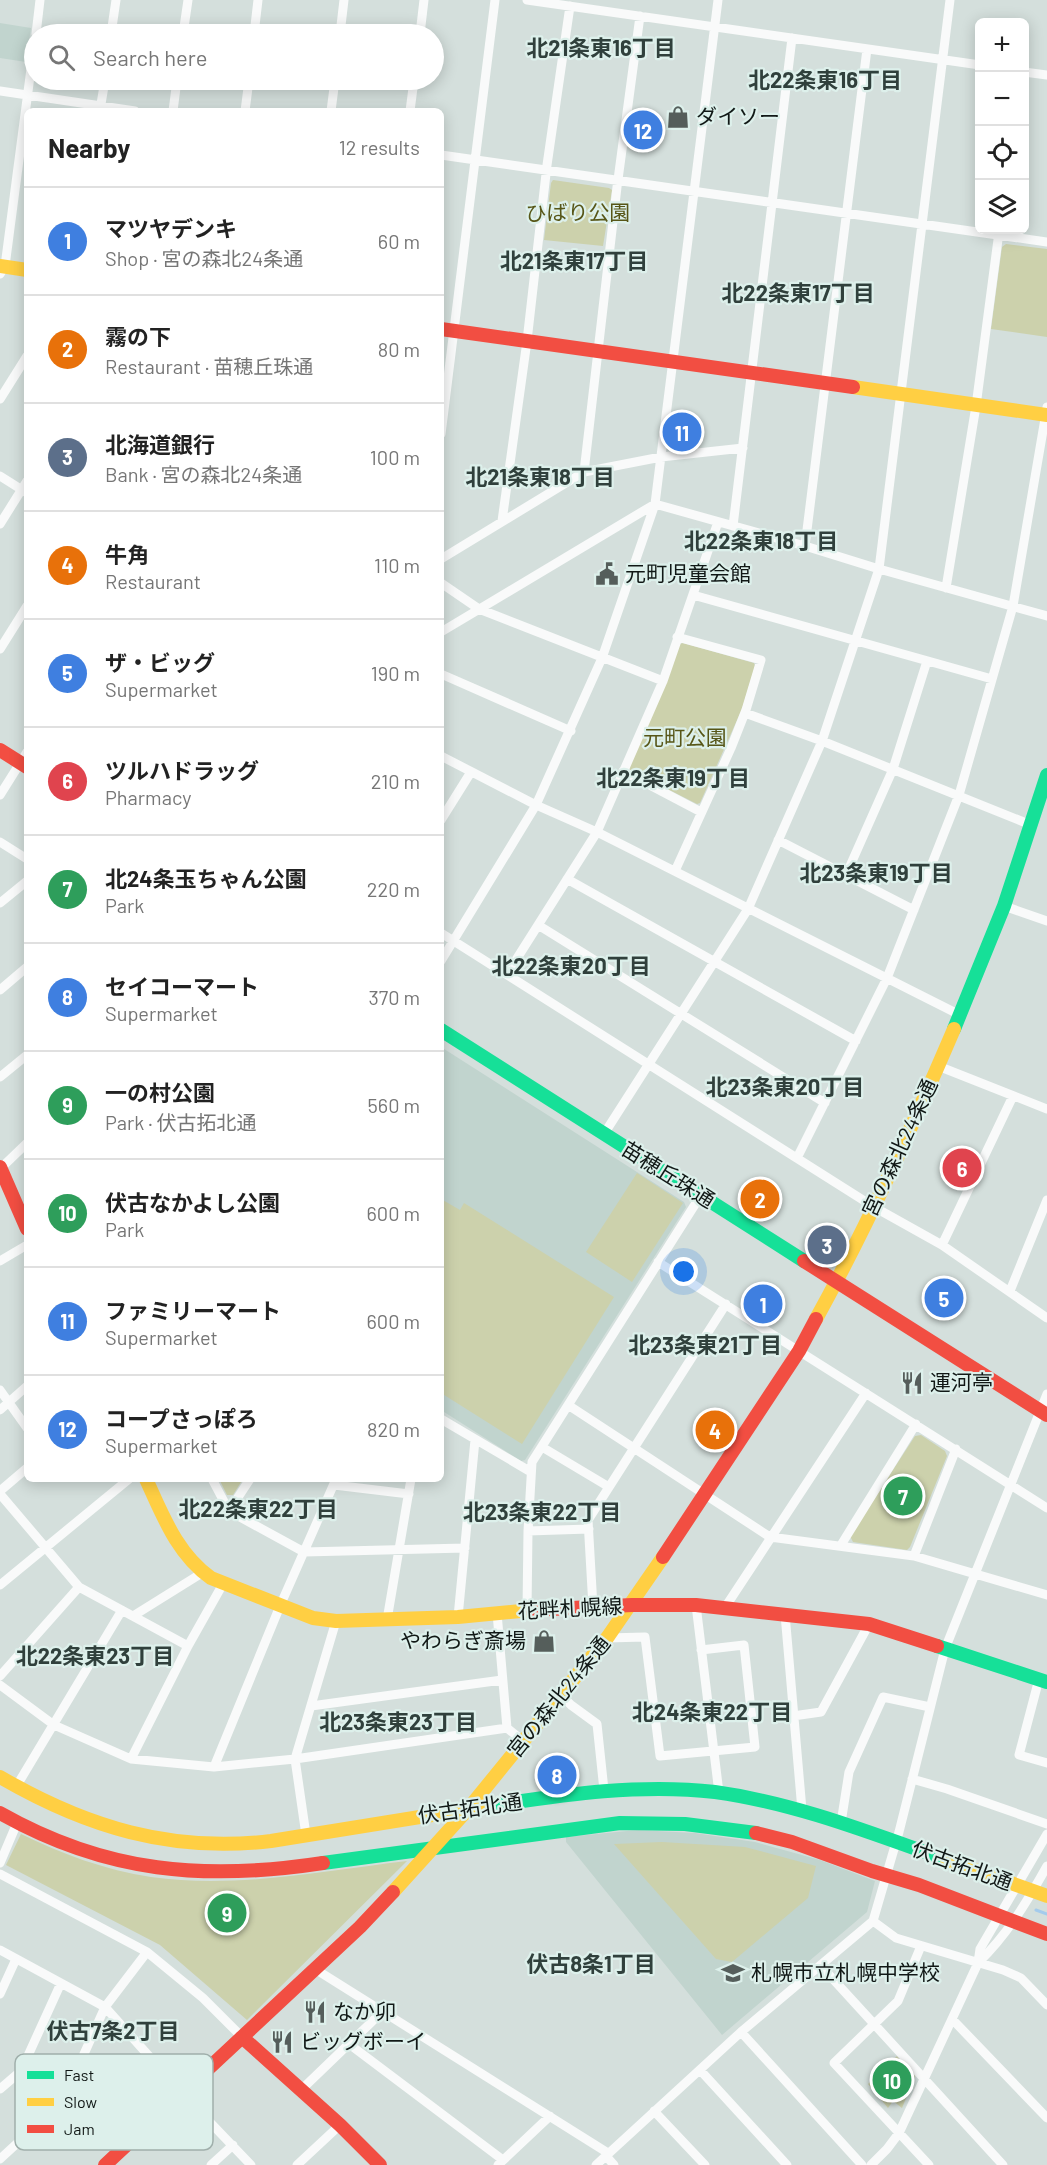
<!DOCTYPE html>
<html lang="en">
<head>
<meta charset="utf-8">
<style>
  body { margin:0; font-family:Barlow,"Noto Sans JP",sans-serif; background:#f2f2f2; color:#222 }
  .controls { position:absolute; right:18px; top:18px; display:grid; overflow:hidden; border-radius:9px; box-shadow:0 3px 15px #0003 }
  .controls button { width:54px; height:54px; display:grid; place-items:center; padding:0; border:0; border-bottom:2px solid #e0e0e0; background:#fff; color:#222; font:30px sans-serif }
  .you { position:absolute; left:684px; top:1272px; width:21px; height:21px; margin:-15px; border:4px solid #fff; border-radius:50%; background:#1a73e8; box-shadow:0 0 0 9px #1a73e833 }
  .badge { display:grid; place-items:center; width:39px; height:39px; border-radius:50%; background:#555e5b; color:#fff; font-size:20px; font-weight:700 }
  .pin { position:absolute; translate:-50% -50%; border:3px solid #fff; box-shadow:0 2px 6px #0006 }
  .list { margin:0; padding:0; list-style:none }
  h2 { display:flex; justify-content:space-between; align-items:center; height:78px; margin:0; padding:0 24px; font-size:26px }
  h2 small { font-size:20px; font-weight:400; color:#767676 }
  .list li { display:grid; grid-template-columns:39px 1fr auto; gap:18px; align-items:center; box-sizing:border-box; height:108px; padding:0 24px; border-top:2px solid #e0e0e0 }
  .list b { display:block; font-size:22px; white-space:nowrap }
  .list p { margin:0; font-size:20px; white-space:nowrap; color:#767676 }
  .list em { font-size:20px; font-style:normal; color:#767676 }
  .icon { flex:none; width:33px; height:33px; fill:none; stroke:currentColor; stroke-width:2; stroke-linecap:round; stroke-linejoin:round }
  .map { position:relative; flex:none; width:1047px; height:2165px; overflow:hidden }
  .search { position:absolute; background:#fff; box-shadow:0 3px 15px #0003; left:24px; top:24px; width:420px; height:66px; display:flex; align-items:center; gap:15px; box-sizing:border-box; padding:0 21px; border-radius:33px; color:#767676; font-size:22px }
  .panel { position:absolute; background:#fff; box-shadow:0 3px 15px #0003; left:24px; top:108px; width:420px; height:1374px; border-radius:9px }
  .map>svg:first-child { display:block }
  .built { fill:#c1d4ce }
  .green { fill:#ccd1ac }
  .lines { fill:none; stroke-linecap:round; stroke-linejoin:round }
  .stream { stroke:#a4cbec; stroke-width:3 }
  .street { stroke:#f9fafa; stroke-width:9 }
  .fast { stroke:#16e098; stroke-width:14 }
  .slow { stroke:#ffcf43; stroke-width:14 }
  .jam { stroke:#f24e42; stroke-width:14 }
  .labels { text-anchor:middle; stroke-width:4.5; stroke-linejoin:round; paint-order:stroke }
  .poi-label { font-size:21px; fill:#111816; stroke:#ddf0eb; text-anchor:start }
  .park-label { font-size:21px; fill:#575617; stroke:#ddf0eb }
  .street-label { font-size:21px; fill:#111816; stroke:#ddf0eb }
  .neighbourhood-label { font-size:22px; font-weight:bold; fill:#30403c; stroke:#ddf0eb }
  .key { fill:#ddf0eb; stroke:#a0afab; stroke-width:1.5 }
  .key-label { font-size:16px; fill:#111816 }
</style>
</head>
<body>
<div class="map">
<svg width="1047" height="2165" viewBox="0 0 1047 2165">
  <rect width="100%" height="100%" fill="#d4dfdc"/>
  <path class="built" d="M0 23 31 28 26 62 0 58Z
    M441 1047 684 1202 686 1207 525 1460 521 1461 441 1410Z
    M637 1830 695 1833 755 1842 820 1860 875 1881 867 1912 722 2035 566 1842V1837Z"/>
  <path class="green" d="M553 180 609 188 612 190 603 246 544 240 551 183Z
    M1006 244 1047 249V337L991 329 1002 247Z
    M683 643 754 663 755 666 742 709 700 803 697 804 630 770 629 767 680 644Z
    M637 1173 683 1203 632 1282 586 1252Z
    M441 1199 460 1210 464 1203 614 1297 522 1444 441 1393Z
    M921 1435 945 1451 947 1456 910 1547 907 1550 853 1542 850 1536 915 1436Z
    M219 1479H243L233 1495H227Z
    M21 1834C62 1854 105 1870 151 1877 236 1889 322 1871 407 1861L247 2020 160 1945 6 1865Z
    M662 1842 745 1847 816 1866 808 1898 732 1962 716 1959 614 1844Z
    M897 2056 915 2076 902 2108 893 2101 888 2108 868 2084Z"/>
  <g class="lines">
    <path class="stream" d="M1036 1910 1047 1914"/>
    <path class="street" d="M527 0 980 65
      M36 34 40 0
      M111 34 116 0
      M183 34 188 0
      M254 34 258 0
      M340 34 344 0
      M420 34 424 0
      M1024 72 1047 75
      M0 91 135 111
      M100 110 105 80
      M173 111 177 80
      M245 111 249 80
      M331 111 335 80
      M410 111 414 80
      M441 155 1047 242
      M0 274 5 266 34 46
      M0 399 27 356
      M441 434 495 0
      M584 472 617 187 640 16
      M0 476 27 493
      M502 521 527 341 547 165 570 6
      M0 524 27 481
      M733 526 792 38
      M805 546 867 49
      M441 559 584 472 661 457 743 448
      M441 583 479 609 663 681
      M946 588 976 406 999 232
      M693 595 992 679
      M441 632 655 504 805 546 879 569 1047 616
      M0 649 27 606
      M441 674 571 731
      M745 713 822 741 1031 825
      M441 756 536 805 597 832 960 1015
      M623 771 701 812
      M0 795 27 752
      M441 820 471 772
      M778 840 914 910
      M0 842 27 859
      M675 871 731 748 746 710 761 660 677 637
      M846 875 893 769 927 661
      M567 879 856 1041
      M0 903 27 881
      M1004 906 1047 921
      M538 925 825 1103
      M441 933 874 1207 942 1245 1047 1318
      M441 961 536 805 602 658 655 504 718 0
      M507 974 597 832 663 681 718 522
      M0 990 27 967
      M938 1066 1047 1109
      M0 1077 27 1055
      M604 1134 748 909 822 741 879 569 950 0
      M797 1158 887 978 959 795 1013 606 1047 407
      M0 1169 27 1143
      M942 1245 1013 1096
      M0 1261 27 1245
      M658 1262 1047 1508
      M1010 1291 1047 1200
      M0 1390 27 1428
      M568 1405 770 1537 914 1556 1047 1595
      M0 1410 27 1386
      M441 1419 531 1472
      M542 1447 609 1487
      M212 1479 229 1511 304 1552 465 1548
      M334 1485 409 1494
      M0 1491 27 1468
      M0 1494 79 1587 188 1646
      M229 1511 250 1479
      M528 1531 589 1529
      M841 1545 916 1424
      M914 1556 956 1449
      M0 1585 129 1479
      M696 1605 719 1793
      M726 1606 866 1393
      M593 1607 588 1520 726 1304
      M527 1610 528 1531 532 1462 701 1195
      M497 1613 507 1728
      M785 1614 802 1810
      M133 1616 202 1573
      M458 1617 475 1440
      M387 1620 411 1479
      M607 1638 645 1637 660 1756 755 1747 744 1645 701 1650
      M0 1676 79 1587
      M1039 1679 1019 1755 1047 1763
      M0 1685 54 1725 131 1759 214 1767 295 1759 507 1728 523 1741
      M561 1695 571 1705 597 1724 604 1790
      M311 1706 502 1680
      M793 1716 821 1712 869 1624
      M131 1759 188 1646 224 1582
      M214 1767 280 1606 336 1479
      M912 1779 947 1789 1047 1824
      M16 1787 122 1610
      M841 1823 849 1772 883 1697 930 1707
      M306 1835 295 1759 336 1621
      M0 1863 17 1823
      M0 1874 147 1952 203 1998 242 2037
      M873 1921 896 1938 1003 1970 1021 1978 1047 2005
      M921 1946 898 2001 834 2063 929 2165
      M0 1950 105 2007 183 2094 251 2165
      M978 1963C1007 1935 1027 1902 1047 1866
      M821 1966 1003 2165
      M315 1969 608 2153
      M0 1994 16 1959
      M952 2019 1047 2118
      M741 2032 862 2165
      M349 2044 503 2160
      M700 2070 787 2165
      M0 2089 21 2071 61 1983
      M301 2090 383 2011
      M654 2111 705 2165
      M606 2156 614 2165
      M0 2159 63 2101 105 2007 147 1952
      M211 2165 233 2145
      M297 2165 340 2125
      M498 2165 550 2116
      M596 2165 741 2032 873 1921 899 1832 945 1649 1047 1394
      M871 2165 887 2149 899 2133 978 1963 980 1949 1047 1834"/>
    <path class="fast" d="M954 1029 1004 906 1047 775
      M441 1030 804 1261
      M937 1646 1047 1682
      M488 1806C562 1795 639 1783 715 1792 795 1803 871 1833 947 1860
      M323 1863 620 1823 685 1824 756 1833"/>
    <path class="slow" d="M0 266 27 270
      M853 387 1047 415
      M816 1319C868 1225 912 1127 954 1029
      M146 1479C163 1516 177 1554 211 1578L313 1618 336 1621 458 1617 531 1610
      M0 1777C86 1827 171 1853 271 1841L488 1806
      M947 1860 1047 1896
      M393 1892 469 1808 607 1638 663 1557"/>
    <path class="jam" d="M441 329 853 387
      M0 750 27 767
      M0 1167 27 1229
      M804 1261 1047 1415
      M663 1557 799 1351 816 1319
      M531 1610 632 1605H696L869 1624 937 1646
      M0 1813C106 1873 205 1881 323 1863
      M756 1833 792 1842 872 1871 919 1885 1047 1934
      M242 2037 340 2125 380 2165
      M105 2165 360 1927 393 1892"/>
  </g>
  <defs>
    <g id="shop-bare" transform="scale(1.8)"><path d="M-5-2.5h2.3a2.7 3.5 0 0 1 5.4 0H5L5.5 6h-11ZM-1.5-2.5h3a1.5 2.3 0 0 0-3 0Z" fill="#555e5b" stroke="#ddf0eb" stroke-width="2.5" paint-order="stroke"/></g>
    <g id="civic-bare" transform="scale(1.8)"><path d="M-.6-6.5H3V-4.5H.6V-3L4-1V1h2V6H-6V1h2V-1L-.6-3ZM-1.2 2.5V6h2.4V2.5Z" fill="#555e5b" stroke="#ddf0eb" stroke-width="2.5" paint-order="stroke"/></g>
    <g id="restaurant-bare" transform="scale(1.8)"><path d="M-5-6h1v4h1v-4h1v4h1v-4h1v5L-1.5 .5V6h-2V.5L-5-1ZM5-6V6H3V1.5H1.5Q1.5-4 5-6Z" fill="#555e5b" stroke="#ddf0eb" stroke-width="2.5" paint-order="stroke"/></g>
    <g id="school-bare" transform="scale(1.8)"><path d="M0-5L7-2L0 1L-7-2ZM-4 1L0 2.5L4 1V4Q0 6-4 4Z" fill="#555e5b" stroke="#ddf0eb" stroke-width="2.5" paint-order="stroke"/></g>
  </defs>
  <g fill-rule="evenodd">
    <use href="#shop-bare" x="678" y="117"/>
    <use href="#civic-bare" x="607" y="574"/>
    <use href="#restaurant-bare" x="912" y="1383"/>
    <use href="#shop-bare" x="544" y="1641"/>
    <use href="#school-bare" x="733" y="1973"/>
    <use href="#restaurant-bare" x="315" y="2012"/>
    <use href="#restaurant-bare" x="282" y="2042"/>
  </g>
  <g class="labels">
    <g class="poi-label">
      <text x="696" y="124">ダイソー</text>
      <text x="625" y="581">元町児童会館</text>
      <text x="930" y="1390">運河亭</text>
      <text x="526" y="1648" text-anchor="end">やわらぎ斎場</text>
      <text x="751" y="1980">札幌市立札幌中学校</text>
      <text x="333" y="2019">なか卯</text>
      <text x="300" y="2049">ビッグボーイ</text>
    </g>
    <g class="park-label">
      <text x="578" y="220">ひばり公園</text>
      <text x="685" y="745">元町公園</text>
    </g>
    <g class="street-label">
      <text transform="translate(900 1148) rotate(-65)" y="7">宮の森北24条通</text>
      <text transform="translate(668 1175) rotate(32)" y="7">苗穂丘珠通</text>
      <text transform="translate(570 1609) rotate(-3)" y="7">花畔札幌線</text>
      <text transform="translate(559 1697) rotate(-51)" y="7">宮の森北24条通</text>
      <text transform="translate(470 1809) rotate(-8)" y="7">伏古拓北通</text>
      <text transform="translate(962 1866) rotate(20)" y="7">伏古拓北通</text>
    </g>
    <g class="neighbourhood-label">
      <text x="601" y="56">北21条東16丁目</text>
      <text x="825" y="88">北22条東16丁目</text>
      <text x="574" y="269">北21条東17丁目</text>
      <text x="798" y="301">北22条東17丁目</text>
      <text x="540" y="485">北21条東18丁目</text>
      <text x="761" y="549">北22条東18丁目</text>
      <text x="673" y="786">北22条東19丁目</text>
      <text x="876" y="881">北23条東19丁目</text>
      <text x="571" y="974">北22条東20丁目</text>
      <text x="785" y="1095">北23条東20丁目</text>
      <text x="705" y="1353">北23条東21丁目</text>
      <text x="258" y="1517">北22条東22丁目</text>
      <text x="542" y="1520">北23条東22丁目</text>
      <text x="95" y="1664">北22条東23丁目</text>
      <text x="712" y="1720">北24条東22丁目</text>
      <text x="398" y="1730">北23条東23丁目</text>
      <text x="591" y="1972">伏古8条1丁目</text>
      <text x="113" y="2039">伏古7条2丁目</text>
    </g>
  </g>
  <rect x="15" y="2054" width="198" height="96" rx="9" class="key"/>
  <rect x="27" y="2071" width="27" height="8" fill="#16e098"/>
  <rect x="27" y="2098" width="27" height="8" fill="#ffcf43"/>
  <rect x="27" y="2125" width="27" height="8" fill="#f24e42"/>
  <g class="key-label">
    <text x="64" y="2081">Fast</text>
    <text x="64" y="2108">Slow</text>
    <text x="64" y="2135">Jam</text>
  </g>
</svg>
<div class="controls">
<button>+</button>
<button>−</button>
<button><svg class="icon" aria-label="locate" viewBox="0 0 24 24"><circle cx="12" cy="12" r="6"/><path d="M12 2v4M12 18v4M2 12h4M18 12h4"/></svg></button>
<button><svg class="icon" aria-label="layers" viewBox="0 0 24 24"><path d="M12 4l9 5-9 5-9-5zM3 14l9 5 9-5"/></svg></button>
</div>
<div class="you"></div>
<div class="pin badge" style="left:763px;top:1304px;background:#3f7fe0">1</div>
<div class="pin badge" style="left:760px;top:1199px;background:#e8710a">2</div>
<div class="pin badge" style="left:827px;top:1245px;background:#5c6f8a">3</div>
<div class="pin badge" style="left:715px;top:1430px;background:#e8710a">4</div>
<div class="pin badge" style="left:944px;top:1298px;background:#3f7fe0">5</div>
<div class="pin badge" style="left:962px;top:1168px;background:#e0444e">6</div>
<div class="pin badge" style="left:903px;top:1496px;background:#2e9e5b">7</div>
<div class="pin badge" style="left:557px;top:1775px;background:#3f7fe0">8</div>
<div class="pin badge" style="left:227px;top:1913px;background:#2e9e5b">9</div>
<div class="pin badge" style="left:892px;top:2080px;background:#2e9e5b">10</div>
<div class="pin badge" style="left:682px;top:432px;background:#3f7fe0">11</div>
<div class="pin badge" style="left:643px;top:130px;background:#3f7fe0">12</div>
<div class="search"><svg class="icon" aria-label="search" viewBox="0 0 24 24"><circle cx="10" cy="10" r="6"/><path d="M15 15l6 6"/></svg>Search here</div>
<section class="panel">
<h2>Nearby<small>12 results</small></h2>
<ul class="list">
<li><span class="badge" style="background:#3f7fe0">1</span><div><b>マツヤデンキ</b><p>Shop · 宮の森北24条通</p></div><em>60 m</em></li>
<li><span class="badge" style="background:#e8710a">2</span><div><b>霧の下</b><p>Restaurant · 苗穂丘珠通</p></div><em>80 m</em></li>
<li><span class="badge" style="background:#5c6f8a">3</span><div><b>北海道銀行</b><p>Bank · 宮の森北24条通</p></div><em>100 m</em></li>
<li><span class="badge" style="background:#e8710a">4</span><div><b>牛角</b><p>Restaurant</p></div><em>110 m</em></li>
<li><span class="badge" style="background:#3f7fe0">5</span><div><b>ザ・ビッグ</b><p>Supermarket</p></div><em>190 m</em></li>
<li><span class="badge" style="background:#e0444e">6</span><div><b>ツルハドラッグ</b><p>Pharmacy</p></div><em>210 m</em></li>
<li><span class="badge" style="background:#2e9e5b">7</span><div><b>北24条玉ちゃん公園</b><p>Park</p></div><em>220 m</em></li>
<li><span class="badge" style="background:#3f7fe0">8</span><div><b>セイコーマート</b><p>Supermarket</p></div><em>370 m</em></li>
<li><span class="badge" style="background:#2e9e5b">9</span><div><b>一の村公園</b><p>Park · 伏古拓北通</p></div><em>560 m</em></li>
<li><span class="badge" style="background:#2e9e5b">10</span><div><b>伏古なかよし公園</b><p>Park</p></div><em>600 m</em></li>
<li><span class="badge" style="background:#3f7fe0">11</span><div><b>ファミリーマート</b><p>Supermarket</p></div><em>600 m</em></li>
<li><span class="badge" style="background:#3f7fe0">12</span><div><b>コープさっぽろ</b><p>Supermarket</p></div><em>820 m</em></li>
</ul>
</section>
</div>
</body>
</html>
